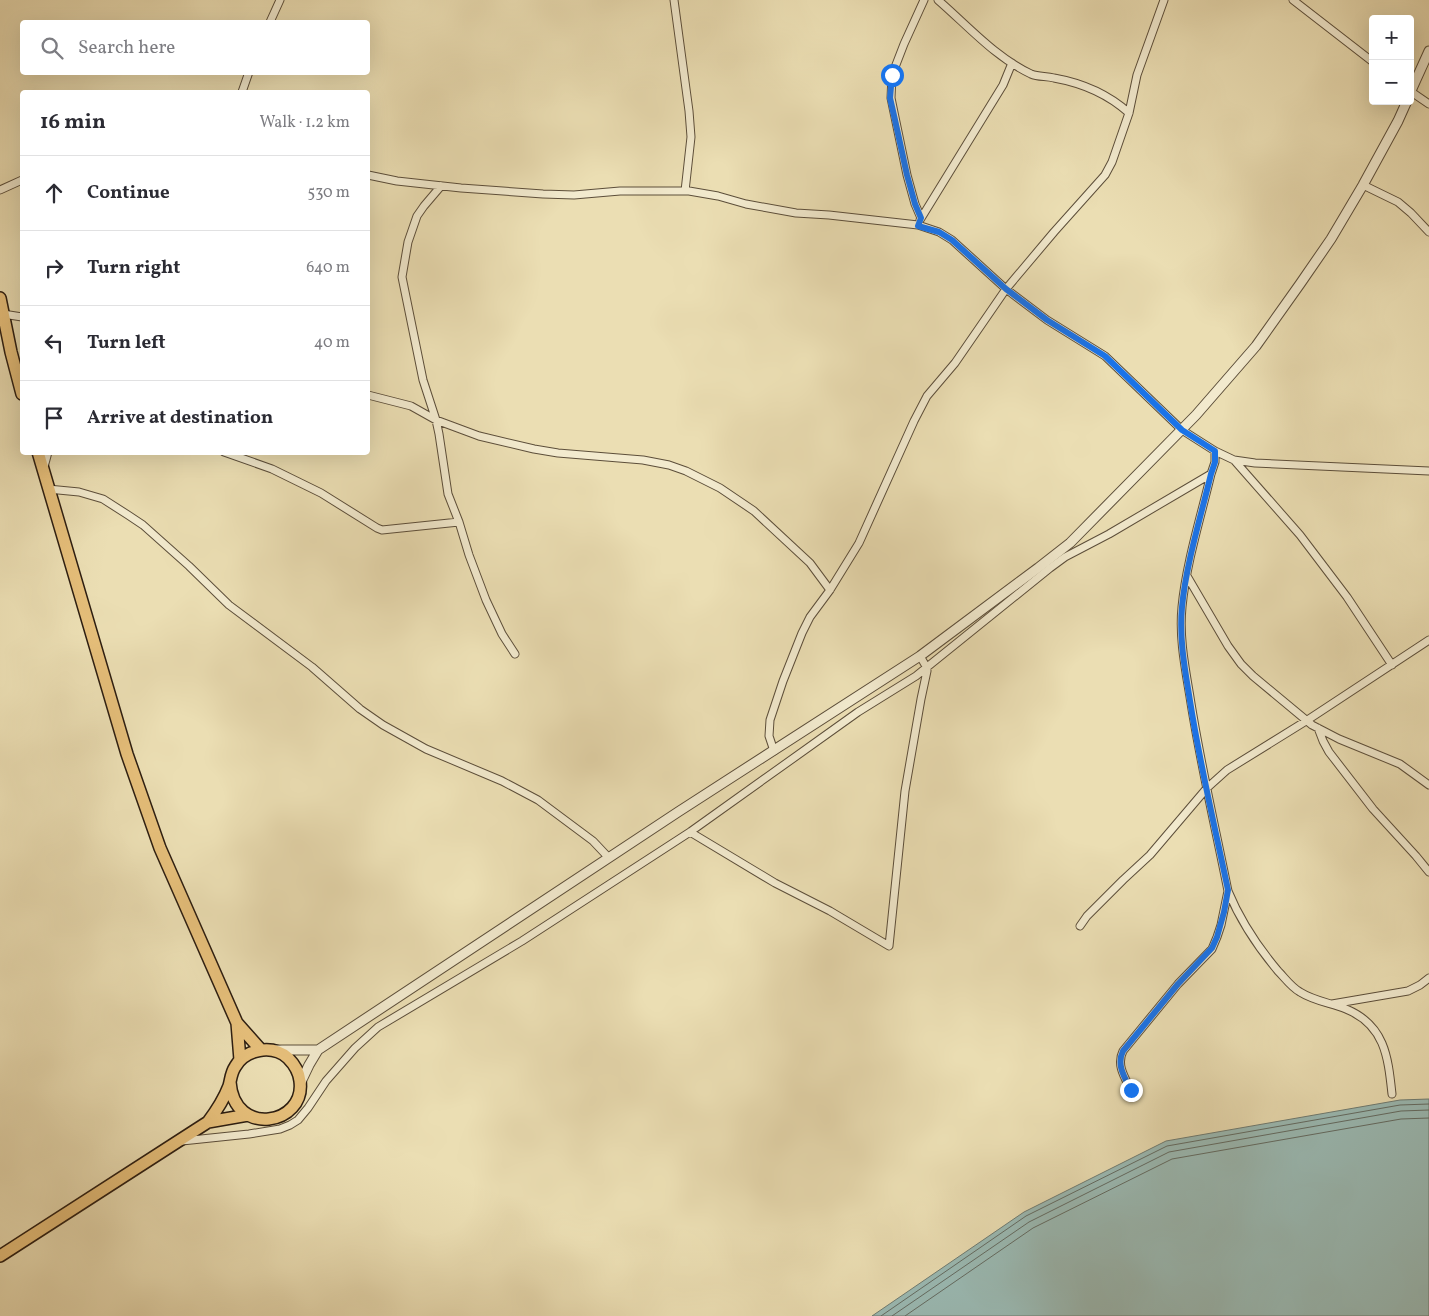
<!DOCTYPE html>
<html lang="en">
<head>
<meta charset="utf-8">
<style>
  body { margin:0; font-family:Vollkorn,serif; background:#f7f7f7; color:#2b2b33 }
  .controls { position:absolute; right:15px; top:15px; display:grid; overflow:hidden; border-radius:5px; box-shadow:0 5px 20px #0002 }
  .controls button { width:45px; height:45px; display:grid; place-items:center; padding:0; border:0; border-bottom:1px solid #e1e1e2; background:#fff; color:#2b2b33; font:25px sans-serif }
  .stop { position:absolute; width:15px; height:15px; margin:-11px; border:4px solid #1a73e8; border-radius:50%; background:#fff }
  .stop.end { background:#1a73e8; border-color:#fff; box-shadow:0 1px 5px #0008 }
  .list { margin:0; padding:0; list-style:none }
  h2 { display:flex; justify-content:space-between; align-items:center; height:65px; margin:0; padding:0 20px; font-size:21px }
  h2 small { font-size:16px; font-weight:400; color:#7c7c81 }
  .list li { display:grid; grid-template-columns:32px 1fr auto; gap:15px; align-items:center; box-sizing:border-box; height:75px; padding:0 20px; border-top:1px solid #e1e1e2 }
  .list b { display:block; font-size:19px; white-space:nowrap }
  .list em { font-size:16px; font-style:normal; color:#7c7c81 }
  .icon { flex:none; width:28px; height:28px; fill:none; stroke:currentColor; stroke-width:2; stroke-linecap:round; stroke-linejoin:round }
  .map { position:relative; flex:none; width:1429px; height:1316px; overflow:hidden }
  .search { position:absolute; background:#fff; box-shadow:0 5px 20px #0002; left:20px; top:20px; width:350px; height:55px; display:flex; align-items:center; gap:12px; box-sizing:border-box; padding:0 18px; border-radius:5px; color:#7c7c81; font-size:19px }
  .panel { position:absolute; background:#fff; box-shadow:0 5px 20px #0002; left:20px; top:90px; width:350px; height:365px; border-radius:5px }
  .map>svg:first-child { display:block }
  .water { fill:#9bbbb5; stroke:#6f7c73 }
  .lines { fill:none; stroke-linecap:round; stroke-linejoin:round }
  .shore { stroke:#646c63; stroke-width:1 }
  .minor-casing { stroke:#5c4e3a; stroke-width:9 }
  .tertiary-casing { stroke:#5c4e3a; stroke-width:11 }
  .primary-casing { stroke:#2d1e11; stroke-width:14 }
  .minor { stroke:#f2eace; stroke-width:7 }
  .tertiary { stroke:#f2eace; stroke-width:9 }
  .primary { stroke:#e6bf7a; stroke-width:11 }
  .route { stroke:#1a73e8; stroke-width:6 }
</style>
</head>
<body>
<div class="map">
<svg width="1429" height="1316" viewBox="0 0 1429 1316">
  <rect width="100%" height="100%" fill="#ebdeb3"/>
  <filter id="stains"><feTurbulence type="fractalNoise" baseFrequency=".004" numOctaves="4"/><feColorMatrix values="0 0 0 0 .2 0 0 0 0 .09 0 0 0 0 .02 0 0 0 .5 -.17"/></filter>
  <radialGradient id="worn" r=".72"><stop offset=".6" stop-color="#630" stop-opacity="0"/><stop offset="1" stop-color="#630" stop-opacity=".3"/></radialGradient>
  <path class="water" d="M1429 1099V1316H872L1024 1212 1166 1141 1400 1100Z"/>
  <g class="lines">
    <path class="shore" d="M881 1316 1026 1216 1167 1146 1400 1105 1429 1104
      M892 1316 1029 1222 1169 1152 1401 1111 1429 1110
      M905 1316 1033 1228 1172 1159 1401 1119 1429 1118"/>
    <g class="minor-casing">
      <path id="minor" d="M674 0 689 111 691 137 685 191
        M938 0C968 26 995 57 1031 74 1038 77 1046 76 1054 78 1082 83 1108 94 1129 113
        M1293 0 1373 62
        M270 22 280 0
        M1410 91 1429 104
        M242 92 249 72
        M368 175 397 181 461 188 543 194 574 195 620 191H689L718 196 746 204 796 213 829 215 918 225 939 232 952 240 1006 289 1047 320 1105 356 1182 430 1215 451 1234 460 1255 463 1429 471
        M1363 185 1398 202 1411 213 1429 232
        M441 186 424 206 417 216 408 242 402 277 423 380 436 420 439 434 448 494 459 522 469 555 486 600 502 634 515 654
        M0 190 22 180
        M921 218 915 204 907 175 891 98 892 75 904 44 924 0
        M920 220 1003 85 1012 63
        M3 314 22 317
        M368 395 411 406 436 420 479 436 534 449 558 453 643 460 669 465 686 471 720 488 754 511 810 563 830 590
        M1215 451V462L1211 474C1201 516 1186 564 1182 607 1179 637 1185 667 1190 697 1200 762 1215 826 1228 891 1240 920 1257 946 1278 971 1285 978 1291 987 1300 992 1314 1001 1331 1003 1346 1009 1385 1025 1388 1057 1392 1094
        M224 452 272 469 321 493 377 528 382 530 459 522
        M1234 460 1300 535 1347 597 1392 665
        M44 467 48 452
        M48 489 79 492 103 499 128 515 143 525 189 566 229 605 312 667 360 709 383 725 426 749 502 781 538 800 593 841 609 858
        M1187 576 1228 646 1241 664 1253 676 1312 725 1339 739 1400 764 1429 785
        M1318 728 1323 741 1329 752 1373 809 1416 856 1429 872
        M774 751 769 736 770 720 783 681 802 633 810 617 830 590 859 543 914 421 927 396 955 363 1006 289 1054 232 1105 175 1112 162 1129 113 1137 75 1164 0
        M690 832 775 883 830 911 889 946 905 791 921 699 927 671V668L920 656
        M1080 926 1087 916 1123 880 1150 855 1207 788 1227 770 1306 721 1429 640
        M1332 1004 1408 991 1420 985 1429 978
        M1131 1090C1125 1078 1116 1065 1123 1051L1178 984 1212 949 1217 937 1221 925 1228 891
        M182 1141 249 1134 280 1129 290 1125 298 1120 308 1108 326 1081 355 1048 378 1027 522 941 690 832 858 712 916 676 1050 568 1065 557 1109 534 1211 474"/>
    </g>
    <g class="tertiary-casing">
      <path id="tertiary" d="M1410 93 1429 51
        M276 1050H318
        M300 1084 309 1065 318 1050 678 812 920 656 1038 568 1070 543 1196 415 1256 346 1300 284 1331 239 1363 185 1398 121 1407 101"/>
    </g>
    <g class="primary-casing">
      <path id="primary" d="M0 298 11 352 22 394
        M38 452 127 754 160 848 237 1023 261 1050
        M237 1023 240 1060
        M208 1122 248 1115
        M0 1256 208 1122C217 1110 224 1099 229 1086 231 1079 231 1073 235 1067 245 1049 272 1044 288 1058 295 1065 299 1072 300 1081 306 1125 234 1138 230 1082"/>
    </g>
    <use href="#minor" class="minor"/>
    <use href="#tertiary" class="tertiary"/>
    <use href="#primary" class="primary"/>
  </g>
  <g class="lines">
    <path class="route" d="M892 75 890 98 895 120 907 175 915 204 921 218 918 226 939 232 952 240 1006 289 1047 320 1105 356 1182 430 1215 451V462L1211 474C1201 516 1186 564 1182 607 1179 639 1185 670 1190 701 1200 765 1215 828 1228 890L1224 912 1217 937 1212 948 1178 984 1123 1051C1116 1065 1125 1078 1131 1090"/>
  </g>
  <rect width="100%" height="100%" filter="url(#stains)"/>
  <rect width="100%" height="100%" fill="url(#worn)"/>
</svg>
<div class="controls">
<button>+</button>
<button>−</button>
</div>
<div class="stop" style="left:892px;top:75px"></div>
<div class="stop end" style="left:1131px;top:1090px"></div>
<div class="search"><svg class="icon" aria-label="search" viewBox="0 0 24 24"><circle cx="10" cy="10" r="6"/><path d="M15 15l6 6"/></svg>Search here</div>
<section class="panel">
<h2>16 min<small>Walk · 1.2 km</small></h2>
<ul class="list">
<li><svg class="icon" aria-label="ahead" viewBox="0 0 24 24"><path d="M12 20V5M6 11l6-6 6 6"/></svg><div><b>Continue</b></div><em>530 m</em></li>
<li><svg class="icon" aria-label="right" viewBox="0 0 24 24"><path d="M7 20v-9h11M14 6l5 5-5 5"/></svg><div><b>Turn right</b></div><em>640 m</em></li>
<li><svg class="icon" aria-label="left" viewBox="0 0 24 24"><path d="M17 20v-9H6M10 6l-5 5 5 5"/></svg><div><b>Turn left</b></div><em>40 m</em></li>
<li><svg class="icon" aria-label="arrive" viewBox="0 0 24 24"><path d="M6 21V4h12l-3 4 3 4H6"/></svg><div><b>Arrive at destination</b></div></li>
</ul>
</section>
</div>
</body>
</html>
